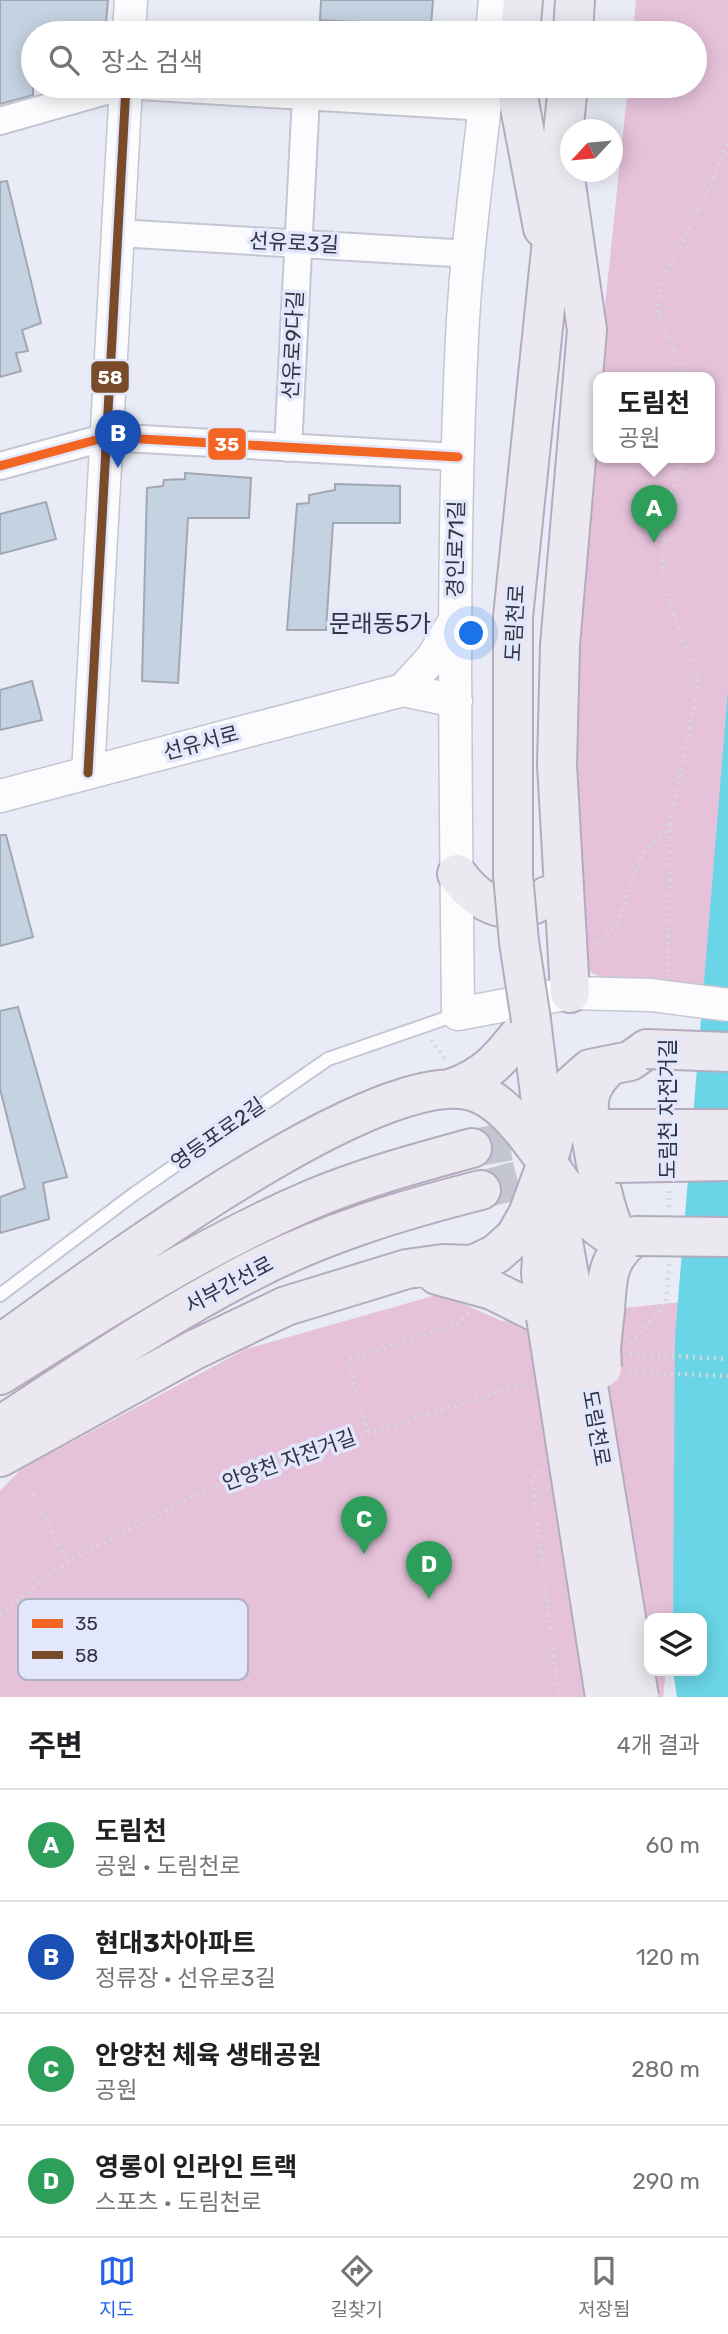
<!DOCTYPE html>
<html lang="ko">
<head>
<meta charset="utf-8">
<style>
  body { margin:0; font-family:Rubik,"Noto Sans KR",sans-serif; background:#f6f6f6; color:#202124 }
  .controls { position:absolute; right:21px; bottom:21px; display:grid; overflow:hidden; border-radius:14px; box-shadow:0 4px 18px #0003 }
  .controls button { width:63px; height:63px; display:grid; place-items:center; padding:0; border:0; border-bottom:2px solid #e0e0e0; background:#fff; color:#202124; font:35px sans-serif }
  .compass { position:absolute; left:560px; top:119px; width:63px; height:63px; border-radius:50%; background:#fff; box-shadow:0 4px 18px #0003; rotate:244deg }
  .you { position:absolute; left:472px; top:634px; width:24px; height:24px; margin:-18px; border:5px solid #fff; border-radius:50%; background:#1a73e8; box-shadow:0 0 0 10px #1a73e833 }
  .badge { display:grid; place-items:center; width:46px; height:46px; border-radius:50%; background:#2563eb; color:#fff; font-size:23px; font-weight:700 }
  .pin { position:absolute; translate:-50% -58px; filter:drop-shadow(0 2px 4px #0008) }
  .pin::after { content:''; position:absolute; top:37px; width:24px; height:21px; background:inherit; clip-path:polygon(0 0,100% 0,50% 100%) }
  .popup { position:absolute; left:593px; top:372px; width:122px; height:91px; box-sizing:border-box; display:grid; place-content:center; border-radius:14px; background:#fff; filter:drop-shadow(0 2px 5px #0005); font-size:23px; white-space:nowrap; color:#757577 }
  .popup b { font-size:26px; color:#202124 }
  .popup::after { content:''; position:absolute; left:50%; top:100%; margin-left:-14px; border:14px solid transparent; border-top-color:#fff }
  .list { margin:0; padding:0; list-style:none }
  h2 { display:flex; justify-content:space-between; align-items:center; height:91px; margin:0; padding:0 28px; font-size:30px }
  h2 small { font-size:23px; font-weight:400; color:#757577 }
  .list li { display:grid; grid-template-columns:46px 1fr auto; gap:21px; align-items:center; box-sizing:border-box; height:112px; padding:0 28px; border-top:2px solid #e0e0e0 }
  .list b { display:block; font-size:26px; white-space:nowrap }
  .list p { margin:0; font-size:23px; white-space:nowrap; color:#757577 }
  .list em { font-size:23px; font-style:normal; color:#757577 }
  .icon { flex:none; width:38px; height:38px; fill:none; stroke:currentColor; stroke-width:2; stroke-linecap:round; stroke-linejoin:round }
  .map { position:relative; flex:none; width:728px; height:1697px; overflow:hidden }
  .search { position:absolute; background:#fff; box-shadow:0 4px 18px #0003; left:21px; right:21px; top:21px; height:77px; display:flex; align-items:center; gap:18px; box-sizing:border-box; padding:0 24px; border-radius:38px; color:#757577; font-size:26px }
  .sheet { height:539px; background:#fff }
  nav { display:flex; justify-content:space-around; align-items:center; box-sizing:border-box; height:98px; border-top:2px solid #e0e0e0; background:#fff; font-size:19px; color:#757577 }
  nav a { display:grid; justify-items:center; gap:4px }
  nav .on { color:#2563eb }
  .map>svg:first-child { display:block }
  .green { fill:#e5c2da; fill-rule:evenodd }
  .water { fill:#69d5e7 }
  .pier { fill:#e9ebf6 }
  .building { fill:#c5d2e1; stroke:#a2a8b2; stroke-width:2 }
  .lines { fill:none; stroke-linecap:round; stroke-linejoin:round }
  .primary-tunnel { stroke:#c4c6d2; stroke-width:38; stroke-dasharray:38 19; stroke-linecap:butt }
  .service-casing { stroke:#c4c6d1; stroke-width:16 }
  .minor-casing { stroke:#c4c6d1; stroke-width:30 }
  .tertiary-casing { stroke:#c4c6d1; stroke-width:35 }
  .primary-casing { stroke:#b3abbe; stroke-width:42 }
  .path { stroke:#d7d7db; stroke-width:4.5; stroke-dasharray:2 5; stroke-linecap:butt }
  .service { stroke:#fcfcfe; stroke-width:12 }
  .minor { stroke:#fcfcfe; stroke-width:26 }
  .tertiary { stroke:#fcfcfe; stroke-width:32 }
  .primary { stroke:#ece8f0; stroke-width:38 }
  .tertiary-bridge-casing { stroke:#c4c6d1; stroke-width:35; stroke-linecap:butt }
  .primary-bridge-casing { stroke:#b3abbe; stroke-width:42; stroke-linecap:butt }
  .tertiary-bridge { stroke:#fcfcfe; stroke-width:32 }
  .primary-bridge { stroke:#ece8f0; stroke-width:38 }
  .bus-1-casing { stroke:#e3e7fc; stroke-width:14 }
  .bus-2-casing { stroke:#e3e7fc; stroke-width:14 }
  .bus-1 { stroke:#f26522; stroke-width:9 }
  .bus-2 { stroke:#7a4b2a; stroke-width:9 }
  .labels { text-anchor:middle; stroke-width:7; stroke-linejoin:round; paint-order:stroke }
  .street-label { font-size:21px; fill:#323441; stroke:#e3e7fc }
  .quarter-label { font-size:24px; fill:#323441; stroke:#e3e7fc }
  .key { fill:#e3e7fc; stroke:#aeb1c4; stroke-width:2 }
  .key-label { font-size:19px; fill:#323441 }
  .line-badge { stroke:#e3e7fc; stroke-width:2.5 }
  .badge-label { font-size:19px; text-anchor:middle; font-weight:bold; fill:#fff }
</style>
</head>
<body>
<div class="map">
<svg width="728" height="1697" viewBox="0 0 728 1697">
  <rect width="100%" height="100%" fill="#e9ebf6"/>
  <path class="green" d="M636 0H728V988L601 977 592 973 577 951 570 640 628 86H695V33H633ZM598 377H710V457H598Z
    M440 1294 502 1321 728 1297V1697H0V1491L21 1469 246 1349ZM649 1618H702V1671H649Z"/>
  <path class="water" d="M728 690V1697H666L669 1671H702V1618H673L675 1337Z"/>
  <path class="pier" d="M666 1671H673L677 1697H663Z"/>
  <path class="building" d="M0 0H108L105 33H33V95L0 104Z
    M321 0H433L431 26 320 20Z
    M7 181 41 323 22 330 28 351 16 353 21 371 0 377V182Z
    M185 473 251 478 249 518H188L178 683 142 681 147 488 163 486 164 480 185 479Z
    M335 484 400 486V523H333L326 630H287L297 504 309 503V495L335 490Z
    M46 502 56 539 0 554V514Z
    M32 681 42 720 0 730V690Z
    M0 835H6L33 937 0 946Z
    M18 1007 67 1177 43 1183 49 1219 0 1233V1197L25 1188 0 1089V1011Z"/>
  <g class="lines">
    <path class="primary-tunnel" d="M472 1148 559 1133
      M481 1190 526 1178 615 1163"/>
    <g class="service-casing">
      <path id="service" d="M0 1295 134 1194 328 1059 458 1014"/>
    </g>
    <g class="minor-casing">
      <path id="minor" d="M139 86 485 107
        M0 121 123 86
        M118 233 470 254
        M288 448 306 96
        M0 466 107 437 458 457"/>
    </g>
    <g class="tertiary-casing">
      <path id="tertiary" d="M129 33 131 0
        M492 33 495 0
        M487 86C478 169 466 254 462 338 451 563 456 789 458 1014L570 993 651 995
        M403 690 432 658 455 620
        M88 773 126 86
        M0 796 403 690 456 701"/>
    </g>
    <g class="primary-casing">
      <path id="primary" d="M520 33 523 0
        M573 33 575 0
        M516 86 543 228
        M562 157 587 330 560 645 557 765 570 993
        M457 874C478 904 514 923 547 896
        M513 875V617L568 86
        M531 1020 548 1160 576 1313
        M611 1065C600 1075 591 1085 589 1100 587 1124 604 1221 619 1237
        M452 1088C490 1076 507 1050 531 1020
        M545 1211 541 1273 546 1317
        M437 1275 492 1290 546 1317
        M605 1310C607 1277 607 1256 636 1236
        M0 1344C81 1287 385 1055 478 1093 534 1115 573 1229 621 1239 625 1239 632 1237 636 1236
        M0 1375C100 1312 201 1247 310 1200 362 1178 417 1163 472 1148
        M0 1426C82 1372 163 1317 250 1272 322 1234 402 1210 481 1190
        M0 1457 194 1350 286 1306 407 1269 443 1264 473 1265 496 1254 515 1237 528 1214 548 1160 565 1098 572 1085 590 1069 630 1061 647 1049"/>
    </g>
    <path class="path" d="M686 377 658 313 660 286 711 185 728 141
      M597 944 618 922 641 856 669 826
      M668 972 670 825 699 682 663 585 664 516 684 457
      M431 1040 447 1061
      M668 1079V1101
      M669 1191V1210
      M631 1344 666 1303 669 1264
      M630 1354 728 1359
      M629 1372 728 1376
      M367 1432 348 1360 458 1323 470 1312
      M540 1470 532 1481 559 1697
      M33 1494 67 1562
      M0 1614 67 1562 194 1496 256 1469 527 1383"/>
    <use href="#service" class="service"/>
    <use href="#minor" class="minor"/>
    <use href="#tertiary" class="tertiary"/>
    <use href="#primary" class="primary"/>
    <g class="tertiary-bridge-casing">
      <path id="tertiary-bridge" d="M651 995 728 1005"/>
    </g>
    <g class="primary-bridge-casing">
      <path id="primary-bridge" d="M513 875 519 942 531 1020
        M647 1049 728 1052
        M610 1129H728
        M615 1163 728 1161
        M636 1236 728 1237
        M576 1313 639 1697
        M546 1317 605 1697
        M602 1368 601 1348 605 1310"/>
    </g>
    <use href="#tertiary-bridge" class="tertiary-bridge"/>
    <use href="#primary-bridge" class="primary-bridge"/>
    <g class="bus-1-casing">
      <path id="bus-1" d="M0 466 107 437 458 457"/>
    </g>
    <g class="bus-2-casing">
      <path id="bus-2" d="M88 773 126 86"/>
    </g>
    <use href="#bus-1" class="bus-1"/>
    <use href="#bus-2" class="bus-2"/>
  </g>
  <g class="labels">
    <g class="street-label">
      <text transform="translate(294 243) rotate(3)" y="7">선유로3길</text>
      <text transform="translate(293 345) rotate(-87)" y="7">선유로9다길</text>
      <text transform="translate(456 549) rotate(-89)" y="7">경인로71길</text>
      <text transform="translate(515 623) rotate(-87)" y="7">도림천로</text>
      <text transform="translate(201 743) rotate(-15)" y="7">선유서로</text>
      <text transform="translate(668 1109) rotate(-90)" y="7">도림천 자전거길</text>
      <text transform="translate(218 1134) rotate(-35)" y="7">영등포로2길</text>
      <text transform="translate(229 1285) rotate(-28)" y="7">서부간선로</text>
      <text transform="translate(596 1428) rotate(80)" y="7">도림천로</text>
      <text transform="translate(289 1460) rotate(-20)" y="7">안양천 자전거길</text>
    </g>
    <g class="quarter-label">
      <text x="380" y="632">문래동5가</text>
    </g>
  </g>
  <rect x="18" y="1599" width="230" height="81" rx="10" class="key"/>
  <rect x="32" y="1619" width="31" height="9" fill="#f26522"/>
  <rect x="32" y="1651" width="31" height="8" fill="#7a4b2a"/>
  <g class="key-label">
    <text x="75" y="1630">35</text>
    <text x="75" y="1662">58</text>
  </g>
  <g class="line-badge">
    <rect x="90" y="360" width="40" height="34" rx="7" fill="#7a4b2a"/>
    <rect x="207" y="427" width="40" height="34" rx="7" fill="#f26522"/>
  </g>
  <g class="badge-label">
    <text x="110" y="384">58</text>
    <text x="227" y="451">35</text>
  </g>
</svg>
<div class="controls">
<button><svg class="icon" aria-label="layers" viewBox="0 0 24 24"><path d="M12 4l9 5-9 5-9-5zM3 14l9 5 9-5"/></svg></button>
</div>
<svg class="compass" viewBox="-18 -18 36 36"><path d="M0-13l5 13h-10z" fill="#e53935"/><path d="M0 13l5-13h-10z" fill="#757577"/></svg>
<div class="you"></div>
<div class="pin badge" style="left:654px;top:543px;background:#2e9e5b">A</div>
<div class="popup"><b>도림천</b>공원</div>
<div class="pin badge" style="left:118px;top:468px;background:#1a4fb4">B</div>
<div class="pin badge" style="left:364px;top:1554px;background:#2e9e5b">C</div>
<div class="pin badge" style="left:429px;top:1599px;background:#2e9e5b">D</div>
<div class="search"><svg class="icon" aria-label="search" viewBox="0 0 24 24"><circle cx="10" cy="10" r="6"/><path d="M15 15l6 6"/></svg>장소 검색</div>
</div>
<section class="sheet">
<h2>주변<small>4개 결과</small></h2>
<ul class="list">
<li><span class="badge" style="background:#2e9e5b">A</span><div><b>도림천</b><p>공원 · 도림천로</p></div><em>60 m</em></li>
<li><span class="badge" style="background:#1a4fb4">B</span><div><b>현대3차아파트</b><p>정류장 · 선유로3길</p></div><em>120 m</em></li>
<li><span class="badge" style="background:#2e9e5b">C</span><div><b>안양천 체육 생태공원</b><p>공원</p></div><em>280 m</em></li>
<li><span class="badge" style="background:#2e9e5b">D</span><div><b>영롱이 인라인 트랙</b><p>스포츠 · 도림천로</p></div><em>290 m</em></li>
</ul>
</section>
<nav>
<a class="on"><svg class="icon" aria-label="map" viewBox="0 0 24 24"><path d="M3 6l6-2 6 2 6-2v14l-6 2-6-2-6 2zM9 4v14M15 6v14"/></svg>지도</a>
<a><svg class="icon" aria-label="directions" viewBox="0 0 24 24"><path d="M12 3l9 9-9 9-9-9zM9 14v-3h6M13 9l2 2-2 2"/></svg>길찾기</a>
<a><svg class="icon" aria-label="saved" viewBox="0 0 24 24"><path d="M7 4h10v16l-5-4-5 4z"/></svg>저장됨</a>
</nav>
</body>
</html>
